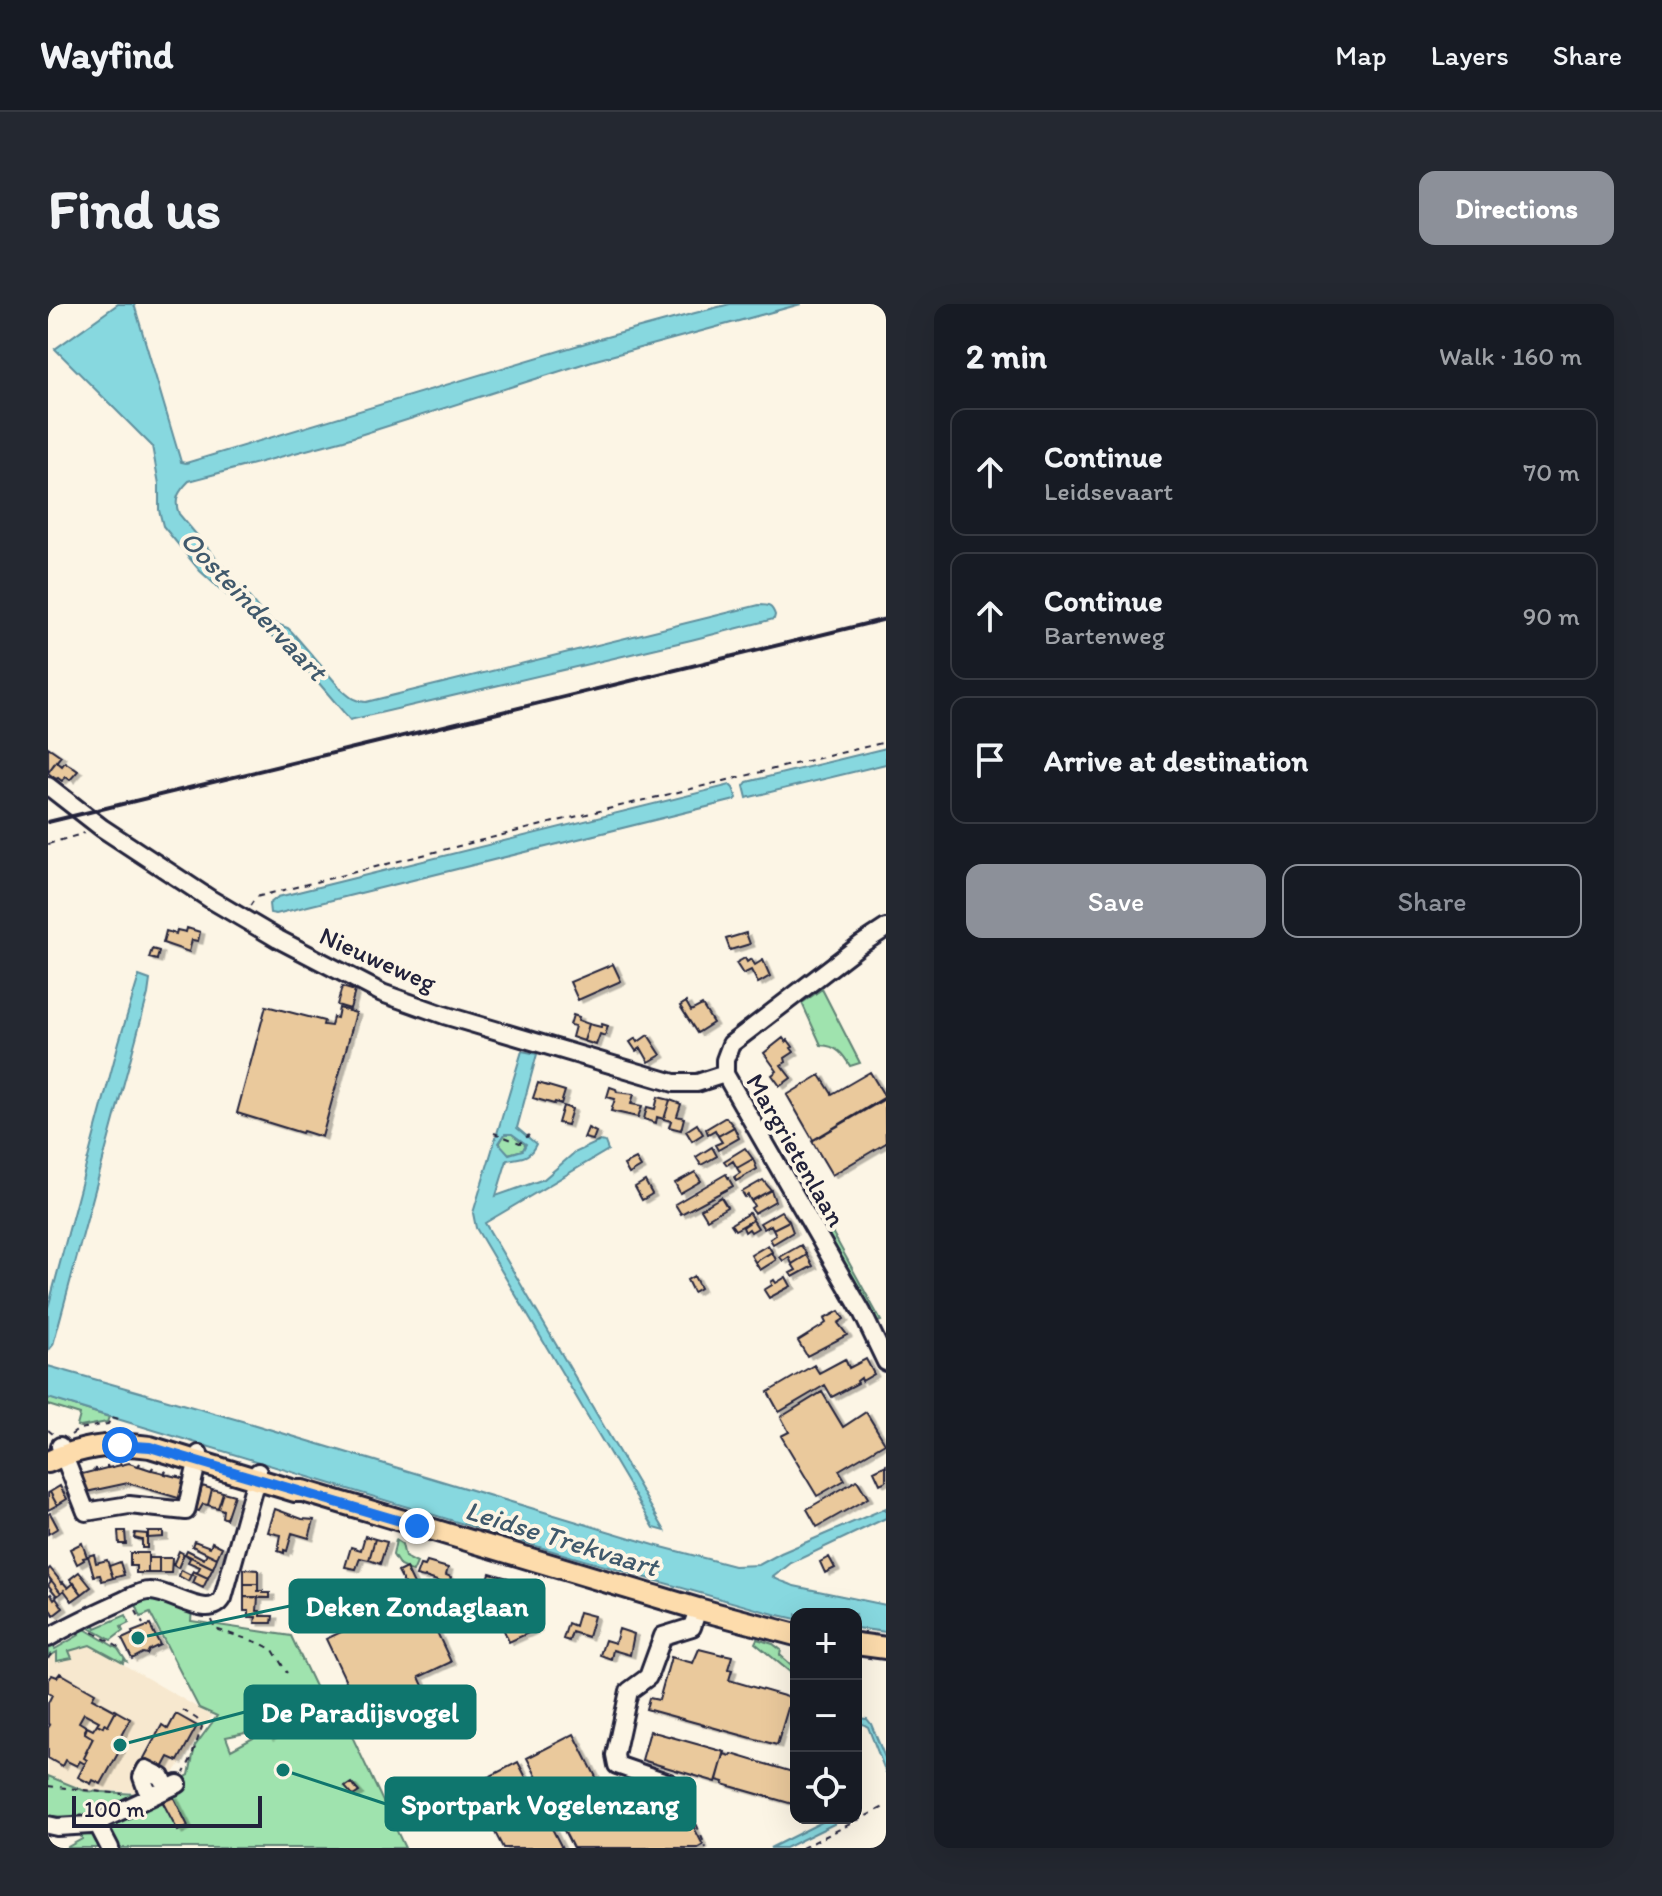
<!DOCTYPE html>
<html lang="en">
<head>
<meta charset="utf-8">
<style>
  body { margin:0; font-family:Itim,sans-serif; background:#242831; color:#f1f3f6 }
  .controls { position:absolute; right:24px; bottom:24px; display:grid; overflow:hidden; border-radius:16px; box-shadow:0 8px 32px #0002 }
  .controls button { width:72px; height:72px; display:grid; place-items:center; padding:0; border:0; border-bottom:2px solid #363941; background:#171b24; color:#f1f3f6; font:40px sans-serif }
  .scale { position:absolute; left:24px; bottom:20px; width:190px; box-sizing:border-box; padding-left:8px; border:4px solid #22223b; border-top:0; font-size:22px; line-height:28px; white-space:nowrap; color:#22223b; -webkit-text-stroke:6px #fcf5e5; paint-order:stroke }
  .stop { position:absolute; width:24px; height:24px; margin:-18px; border:6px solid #1a73e8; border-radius:50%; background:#fff }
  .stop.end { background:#1a73e8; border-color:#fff; box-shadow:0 2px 8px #0008 }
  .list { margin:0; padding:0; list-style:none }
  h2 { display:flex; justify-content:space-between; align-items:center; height:104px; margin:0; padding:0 32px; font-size:34px }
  h2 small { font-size:26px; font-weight:400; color:#9ea1a6 }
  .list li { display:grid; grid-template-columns:52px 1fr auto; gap:24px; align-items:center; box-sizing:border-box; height:128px; margin:0 16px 16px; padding:0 16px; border:2px solid #363941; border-radius:16px }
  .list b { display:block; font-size:30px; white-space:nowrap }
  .list p { margin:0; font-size:26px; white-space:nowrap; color:#9ea1a6 }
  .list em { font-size:26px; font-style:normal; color:#9ea1a6 }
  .actions { display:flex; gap:16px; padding:24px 32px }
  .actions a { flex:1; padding:18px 0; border:2px solid #8c9099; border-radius:16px; text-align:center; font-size:28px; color:#8c9099 }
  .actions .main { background:#8c9099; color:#fff }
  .icon { flex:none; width:44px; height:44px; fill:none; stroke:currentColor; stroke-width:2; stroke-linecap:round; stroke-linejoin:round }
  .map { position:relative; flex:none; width:838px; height:1544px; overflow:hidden; border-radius:16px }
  header { display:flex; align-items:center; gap:48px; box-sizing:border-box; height:112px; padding:0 40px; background:#171b24; border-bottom:2px solid #363941 }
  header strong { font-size:38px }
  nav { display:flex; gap:44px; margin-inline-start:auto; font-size:28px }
  .intro { display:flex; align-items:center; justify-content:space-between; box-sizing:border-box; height:192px; padding:0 48px }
  h1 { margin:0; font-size:56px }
  .button { padding:20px 36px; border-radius:16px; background:#8c9099; color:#fff; font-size:28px; font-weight:700 }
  main { display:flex; gap:48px; padding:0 48px }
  aside { flex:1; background:#171b24; border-radius:16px; box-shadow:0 8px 32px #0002 }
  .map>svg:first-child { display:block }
  .built { fill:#f7e8cf }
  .green { fill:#9fe3ae; stroke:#608274; stroke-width:2; fill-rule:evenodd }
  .water { fill:#87d8df; stroke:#5f8f9d; stroke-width:2; fill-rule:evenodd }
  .building { fill:#eac99c; stroke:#22223b; stroke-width:2; filter:url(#shadow) }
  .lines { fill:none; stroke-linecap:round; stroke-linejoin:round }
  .minor-casing { stroke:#22223b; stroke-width:22 }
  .major-casing { stroke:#22223b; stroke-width:26 }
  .path { stroke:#22223b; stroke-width:2; stroke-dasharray:6 6; stroke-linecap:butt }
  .minor { stroke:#fcf5e5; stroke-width:16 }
  .major { stroke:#fddcac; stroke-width:20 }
  .rail { stroke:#22223b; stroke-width:4 }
  .route { stroke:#1a73e8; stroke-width:10 }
  .labels { text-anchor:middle; stroke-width:8; stroke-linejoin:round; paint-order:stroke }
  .street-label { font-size:26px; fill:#22223b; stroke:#fcf5e5 }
  .water-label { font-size:28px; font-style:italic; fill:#40596c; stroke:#fcf5e5 }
  .leader { fill:none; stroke:#0f766e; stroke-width:3 }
  .callout-dot { fill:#0f766e; stroke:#fcf5e5; stroke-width:3 }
  .callout { fill:#0f766e; stroke:#0f766e; stroke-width:3 }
  .callout-label { font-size:28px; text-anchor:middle; font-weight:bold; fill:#fff }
</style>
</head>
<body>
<header>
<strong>Wayfind</strong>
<nav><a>Map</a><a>Layers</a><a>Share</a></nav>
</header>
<div class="intro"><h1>Find us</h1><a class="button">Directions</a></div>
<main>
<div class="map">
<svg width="838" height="1544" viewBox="0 0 838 1544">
  <defs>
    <filter id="shadow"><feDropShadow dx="4.5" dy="2.5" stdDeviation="0" flood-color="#0004"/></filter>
  </defs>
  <rect width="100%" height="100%" fill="#fcf5e5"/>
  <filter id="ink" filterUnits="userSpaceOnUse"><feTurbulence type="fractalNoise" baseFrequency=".0125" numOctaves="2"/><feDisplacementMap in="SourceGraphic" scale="16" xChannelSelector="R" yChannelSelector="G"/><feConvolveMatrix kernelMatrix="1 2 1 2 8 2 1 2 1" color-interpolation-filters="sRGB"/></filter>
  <g filter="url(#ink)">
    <path class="built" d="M42 1341 164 1412 122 1475 91 1488 36 1486 0 1471V1353L10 1348 24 1354 21 1347Z"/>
    <path class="green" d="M774 685 812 759 802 762C795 750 789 742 773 741L754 699Z
      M457 830H464L478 841 475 846 460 850 451 840Z
      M765 893 833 1017 827 1019 760 896Z
      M0 1094 5 1095 61 1113 59 1118 32 1123 29 1122 32 1111 0 1101Z
      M348 1236 354 1240 357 1253 369 1259 365 1268 352 1262 345 1251Z
      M108 1296 144 1306 143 1317 243 1332 272 1393 283 1388 357 1544H18L34 1535 33 1532 69 1514 141 1471 147 1442 169 1412 151 1404 102 1309 93 1313 87 1298ZM207 1427 209 1432 183 1446 178 1433Z
      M78 1311 81 1319 73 1323 75 1327 63 1336 35 1320 44 1315 48 1324Z
      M30 1321 70 1345 78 1357 76 1356 75 1359 42 1341 21 1347 24 1354 9 1357V1348L0 1353V1338L2 1337 7 1345 31 1331 27 1323Z
      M709 1335 725 1340 733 1346 732 1351 748 1365V1373L707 1339Z
      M0 1472 37 1487 89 1490 37 1513 25 1514 2 1512 0 1511Z"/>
    <path class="water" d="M70 0H86L133 158 138 159 551 35 647 9 682 0H753L544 57 296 136 141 177C131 187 125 195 131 210L215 310 226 319 240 324 244 328 294 386C302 393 307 398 318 398L711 301C721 301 724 302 727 311L726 315 643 336 302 416 270 378 227 334 152 267 115 222 111 206V180L104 142 7 45Z
      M838 444V460L702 493 699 494 696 482 699 478Z
      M682 481 685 484 689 494 687 496 228 610 222 609 221 600 230 593Z
      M91 672 102 676 100 690 5 1041 0 1047V1004L71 738Z
      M474 747 489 750 469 824 488 840C481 855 474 853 459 856L448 892 496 875 526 849 552 837 557 838 560 846 437 919 617 1227 606 1224 428 924 425 909ZM457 830H464L478 840 475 846 461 850 451 839Z
      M0 1062 194 1117 606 1241 686 1262 711 1261 733 1249 838 1204V1214L743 1259 725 1273C732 1278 739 1278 746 1282L838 1301V1328L808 1324V1310H748V1315L726 1310 518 1251 56 1111 0 1094Z
      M808 1414 819 1415 823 1420 838 1456V1469L820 1423 808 1416Z
      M782 1514H798L737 1544H722Z"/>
    <path class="building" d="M0 443 13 452 0 468Z
      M8 457 14 462 17 458 30 467 22 476 18 473 14 477 10 474 8 475 0 469Z
      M139 624 152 628 150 637 144 636 141 648 115 639 118 627 128 630 129 626 138 628Z
      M698 629 702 640 682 646 678 635Z
      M104 645 111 647 109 656 101 654Z
      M697 654 699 658 703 655 707 661 715 656 722 672 710 679 703 666 695 670 688 659Z
      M565 660 573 677 530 696 522 678Z
      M294 683 307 687 302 705 289 701Z
      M638 698 643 707 654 701 665 719 649 729 632 702Z
      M218 702 276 717 275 721 283 722 285 713 289 714 291 704 308 709 274 833 255 827 254 829 189 809Z
      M525 711 531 713 530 716 541 720 536 737 524 733 527 722 522 721Z
      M541 720 553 723 554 720 560 722 557 732 552 730 548 741 536 737Z
      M600 731 613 751 601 758 593 744 588 747 582 738 588 734 590 738Z
      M735 734 738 738 740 736 745 743 743 744 746 748 737 754 738 758 733 761 743 774 732 782 724 771 729 767 716 749Z
      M822 768 837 793 765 836 739 791 772 771 784 790Z
      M490 779 517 787 513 800 507 798 506 800 485 794Z
      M562 783 568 785 569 788 586 790 583 800 594 802 590 813 563 807 567 795 559 793Z
      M610 793 622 796 616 815 609 813 608 819 596 815 599 803 607 805Z
      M837 795 838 839 784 871 764 837Z
      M622 796 633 800 629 812 636 814 633 826 621 823 623 817 616 815Z
      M515 802 524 805 519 821 510 819Z
      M678 813 686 823 670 832 667 826 660 830 658 825Z
      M649 820 655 830 644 837 638 827Z
      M686 823 691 834 670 846 667 841 674 838 670 832Z
      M540 824 548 828 545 836 536 834Z
      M664 843 669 852 653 861 648 853Z
      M697 844 705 855 689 864 685 857 679 861 676 857Z
      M588 855 593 863 581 870 576 861Z
      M705 855 709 865 688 877 686 873 692 869 689 864Z
      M647 868 653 877 632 889 627 879Z
      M678 870 685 882 633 910 627 900Z
      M715 876 723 886 703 897 700 891 697 893 694 888Z
      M597 877 604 890 594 896 587 883Z
      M723 886 727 897 706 909 703 904 706 902 703 897Z
      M673 893 679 903 659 915 653 905Z
      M733 907 741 917 725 925 723 921 716 925 712 919Z
      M701 909 705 916 687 926 683 920Z
      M705 916 710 924 703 928 701 925 697 928 695 923Z
      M741 917 745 928 725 940 722 935 728 931 725 925Z
      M720 941 724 948 707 958 703 951Z
      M753 941 759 951 744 960 741 953 735 957 732 953Z
      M724 948 728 956 712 966 707 958Z
      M759 951 765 962 745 973 742 969 748 966 744 960Z
      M646 972 652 984 645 988 639 976Z
      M738 973 743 982 721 994 716 986 724 981 723 978 726 976 728 979Z
      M791 1007 796 1015 790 1019 799 1031 759 1052 750 1037 774 1022 778 1019 776 1015Z
      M797 1055 801 1064 818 1055 826 1070 814 1077 813 1074 809 1077 810 1079 784 1093 777 1081 731 1108 720 1088 766 1061 771 1069Z
      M774 1088 795 1123 818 1108 837 1139 791 1166 797 1176 769 1192 733 1132 741 1128 733 1113Z
      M72 1158 73 1161 81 1159 90 1162 92 1159 91 1162 103 1166 105 1163 104 1166 116 1169 118 1167 117 1170 129 1173 130 1171V1173L142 1177 137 1196 80 1179 38 1188 34 1170 46 1167 47 1164V1167L59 1164V1161L60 1164 73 1161Z
      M838 1161V1177L832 1180 826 1167Z
      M809 1176 820 1194 769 1223 759 1205Z
      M12 1182 19 1195 9 1201 2 1188Z
      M154 1182 164 1185 160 1201 155 1200 151 1207 148 1206Z
      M164 1185 175 1188 170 1204 160 1201Z
      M2 1188 9 1201 0 1206V1189Z
      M175 1188 186 1191 178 1215 174 1213 175 1206 170 1204Z
      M227 1205 254 1215 266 1216 261 1234 244 1229 239 1247 236 1246V1249L230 1247 233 1231 220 1228Z
      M2 1209 10 1224 0 1230V1210Z
      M70 1227H77L78 1240H71Z
      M100 1228H115V1233L100 1234Z
      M87 1229 99 1230V1244H94V1236L86 1234Z
      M317 1232 327 1235 321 1256 312 1254 308 1265 297 1263 303 1243 313 1246Z
      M327 1235 339 1238 332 1260 321 1256Z
      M146 1237 162 1243 164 1238 174 1243 169 1254 144 1242Z
      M34 1239 39 1253 35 1254 36 1256 29 1260 22 1245Z
      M139 1246 156 1255 159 1249 169 1254 165 1264 137 1250Z
      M131 1247 136 1250 130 1264 125 1261Z
      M82 1249H100V1269H88V1262H82Z
      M46 1250 48 1259 59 1256 65 1274 54 1277 52 1271 46 1272 40 1252Z
      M137 1250 165 1264 160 1274 149 1269 152 1263 140 1258 142 1254Z
      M781 1253 787 1264 777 1269 772 1258Z
      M100 1254H111V1269H100Z
      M111 1254H124L123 1269H111Z
      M72 1258 76 1271 65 1274 61 1262Z
      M379 1258 400 1264 398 1271 403 1273 401 1281 377 1273 376 1274 368 1272 372 1261 377 1262Z
      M2 1264 14 1279 15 1278 20 1284 26 1279 34 1290 24 1297 16 1286 13 1289 0 1272V1266Z
      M358 1264 368 1285 361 1289 350 1268Z
      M196 1265 210 1266V1280H196Z
      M133 1266 143 1271 140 1277 131 1272Z
      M145 1267 160 1274 155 1284 145 1279 148 1272 143 1270Z
      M31 1268 43 1283 34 1290 22 1275Z
      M442 1269 460 1274 456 1292 444 1289 443 1293 435 1291Z
      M0 1272 13 1289 9 1292 0 1281 3 1277Z
      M465 1276 488 1282 484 1294H488L486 1302 482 1301 480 1307 489 1325 461 1338 451 1315 456 1297H458L460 1289 469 1292V1289L461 1287Z
      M196 1280H210V1287H215V1289H222V1294L196 1293Z
      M3 1290 6 1295 8 1293 15 1304 6 1311 0 1303V1292Z
      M196 1293H210L209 1307H212V1312H225L224 1319H207L208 1313H201V1307H196Z
      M366 1294 376 1316 382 1313 403 1358 371 1373 377 1386 316 1415 278 1335Z
      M531 1308 546 1312 540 1333 524 1328 521 1337 515 1335 520 1319 527 1322Z
      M102 1321 112 1341 101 1346 99 1350 95 1349 84 1355 74 1335 85 1330 84 1328Z
      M571 1325 586 1330 582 1351 565 1346 563 1355 552 1351 557 1336 567 1339Z
      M651 1345 675 1351V1350L684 1352 680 1365 684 1366 681 1376 743 1394 729 1441 598 1405 601 1394 611 1396 623 1353 645 1359Z
      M12 1369 47 1389 44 1394 68 1407 60 1422 56 1420 55 1423 49 1420 51 1417 36 1409 31 1418 39 1423 37 1429 45 1434 38 1448H39L36 1454 39 1456 37 1460 32 1457 29 1462 17 1456 14 1462 0 1454V1424L2 1421 0 1420V1399L4 1391 0 1389V1377L4 1371 9 1373Z
      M68 1407 82 1415 68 1441 73 1444 53 1480 45 1476 43 1480 30 1473 39 1456 36 1454 39 1448H38L45 1434 37 1429V1426L39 1423 45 1426 49 1420 55 1423 56 1420 60 1422Z
      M128 1410 149 1422 130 1457 121 1453 114 1466 95 1456 114 1421 120 1425Z
      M221 1420 227 1430 221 1434 215 1424Z
      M602 1427 677 1448 668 1478 594 1456Z
      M526 1430 574 1524 631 1494 655 1541 650 1544H525L479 1454Z
      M676 1450 683 1452 684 1450 748 1469V1501L675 1480 676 1478 669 1476Z
      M470 1458 514 1544H455L423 1482Z
      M303 1479 311 1488 305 1492 297 1483Z
      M125 1492 140 1522 130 1527 114 1497Z"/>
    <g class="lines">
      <g class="minor-casing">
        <path id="minor" d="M0 482 54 524 162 595 230 635 334 689 396 711 626 779H649L677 770
          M838 624 812 641 683 740 677 756V770L814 1008 838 1058
          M12 1142 38 1208 81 1201 138 1207 151 1150
          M0 1334C23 1320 48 1309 72 1298 81 1294 92 1287 101 1287 123 1286 161 1318 175 1294L210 1168
          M621 1479 569 1461 567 1451 581 1387 600 1373 615 1332 644 1323 650 1305
          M103 1492 98 1484 94 1473 98 1465 114 1473 119 1485
          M49 1519 62 1544
          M0 1521 9 1523 43 1521 130 1480"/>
      </g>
      <g class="major-casing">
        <path id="major" d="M0 1158C32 1143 67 1138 102 1143L247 1187H255L650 1305 748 1331
          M808 1340 838 1344"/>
      </g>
      <path class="path" d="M0 540 37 529
        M202 602 208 593 514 516 838 438
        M446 829 472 839 481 831
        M0 1126 6 1131
        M23 1131 31 1125 60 1120 64 1113 71 1115
        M88 1307 95 1320
        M164 1316 167 1325 212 1339 225 1346 239 1369
        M45 1328 72 1344
        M0 1355 4 1348
        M135 1406 149 1415 154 1423 142 1457 136 1469
        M0 1482 74 1490
        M629 1490 646 1514 658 1544
        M754 1544 838 1502"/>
      <use href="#minor" class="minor"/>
      <use href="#major" class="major"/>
      <path class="rail" d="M0 518 838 315"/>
    </g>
  </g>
  <g class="lines" filter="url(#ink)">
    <path class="route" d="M72 1141 102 1143 125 1150 369 1222"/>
  </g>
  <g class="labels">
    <g class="street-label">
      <text transform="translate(330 655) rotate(24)" y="9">Nieuweweg</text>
      <text transform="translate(748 846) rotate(60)" y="9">Margrietenlaan</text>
    </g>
    <g class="water-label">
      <text transform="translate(206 301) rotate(46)" y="10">Oosteindervaart</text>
      <text transform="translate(514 1234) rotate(17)" y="10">Leidse Trekvaart</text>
    </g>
  </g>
  <path class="leader" d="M90 1334L242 1302M72 1441L197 1408M235 1466L338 1500"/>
  <g class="callout-dot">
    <circle cx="90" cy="1334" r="8"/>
    <circle cx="72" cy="1441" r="8"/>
    <circle cx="235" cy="1466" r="8"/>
  </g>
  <g class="callout">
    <rect x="242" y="1276" width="254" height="52" rx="8"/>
    <rect x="197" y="1382" width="230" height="52" rx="8"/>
    <rect x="338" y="1474" width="309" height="52" rx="8"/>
  </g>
  <g class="callout-label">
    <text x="369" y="1312">Deken Zondaglaan</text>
    <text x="312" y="1418">De Paradijsvogel</text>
    <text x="492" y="1510">Sportpark Vogelenzang</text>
  </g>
</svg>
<div class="controls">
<button>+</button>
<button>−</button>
<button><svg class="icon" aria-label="locate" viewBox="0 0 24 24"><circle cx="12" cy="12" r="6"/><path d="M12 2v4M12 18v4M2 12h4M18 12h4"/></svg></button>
</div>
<div class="scale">100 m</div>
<div class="stop" style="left:72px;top:1141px"></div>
<div class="stop end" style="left:369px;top:1222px"></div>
</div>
<aside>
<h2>2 min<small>Walk · 160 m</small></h2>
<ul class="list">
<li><svg class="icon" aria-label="ahead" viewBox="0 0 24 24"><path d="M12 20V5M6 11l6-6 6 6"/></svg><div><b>Continue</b><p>Leidsevaart</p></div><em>70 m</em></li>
<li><svg class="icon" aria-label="ahead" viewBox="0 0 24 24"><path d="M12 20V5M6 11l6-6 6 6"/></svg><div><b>Continue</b><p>Bartenweg</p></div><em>90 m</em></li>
<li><svg class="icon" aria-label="arrive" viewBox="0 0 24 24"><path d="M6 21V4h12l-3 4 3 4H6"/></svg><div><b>Arrive at destination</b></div></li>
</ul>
<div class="actions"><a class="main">Save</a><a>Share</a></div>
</aside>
</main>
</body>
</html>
